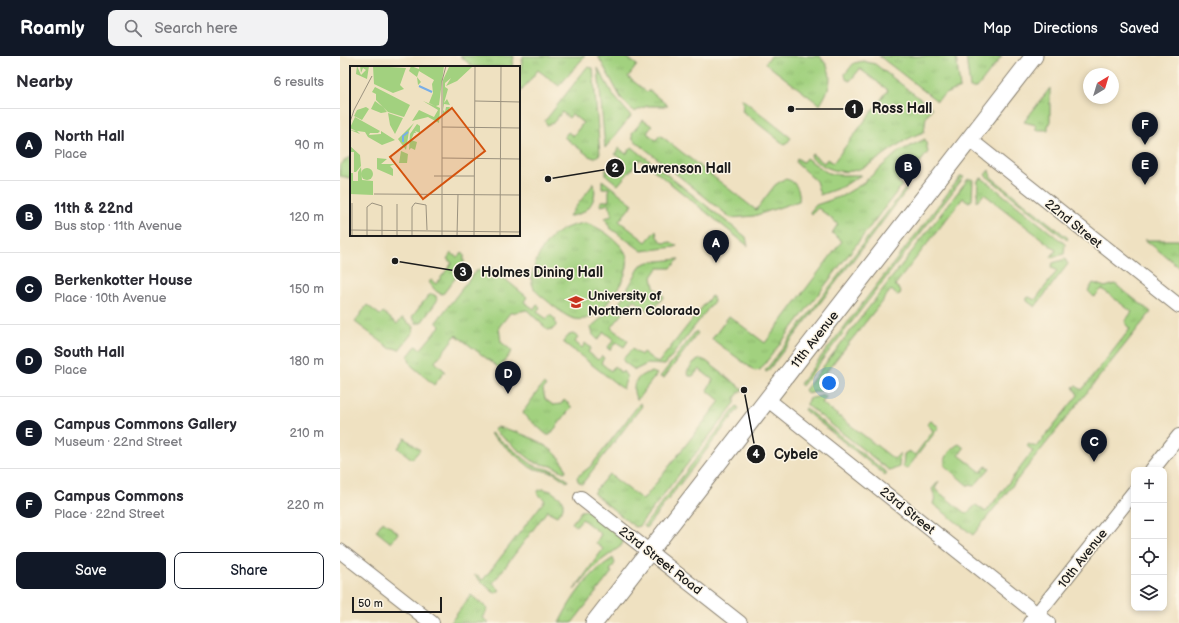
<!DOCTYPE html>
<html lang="en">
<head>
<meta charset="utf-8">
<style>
  body { margin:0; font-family:"Balsamiq Sans",sans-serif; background:#f2f2f3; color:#2b2b33 }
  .controls { position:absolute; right:12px; bottom:12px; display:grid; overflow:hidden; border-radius:8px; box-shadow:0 2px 6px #0003 }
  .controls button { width:36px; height:36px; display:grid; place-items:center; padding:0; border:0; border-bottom:1px solid #e1e1e2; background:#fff; color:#2b2b33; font:20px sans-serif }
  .compass { position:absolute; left:743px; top:12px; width:36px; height:36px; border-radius:50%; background:#fff; box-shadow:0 2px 6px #0003; rotate:38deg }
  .scale { position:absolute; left:12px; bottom:10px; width:90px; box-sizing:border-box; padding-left:4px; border:2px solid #1c1c1c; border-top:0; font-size:11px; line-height:14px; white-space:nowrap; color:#1c1c1c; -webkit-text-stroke:3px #fcf5e5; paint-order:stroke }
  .you { position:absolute; left:489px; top:327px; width:14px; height:14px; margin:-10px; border:3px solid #fff; border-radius:50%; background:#1a73e8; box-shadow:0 0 0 6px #1a73e833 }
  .badge { display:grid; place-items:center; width:26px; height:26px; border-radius:50%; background:#111827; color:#fff; font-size:13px; font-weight:700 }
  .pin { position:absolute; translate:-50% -33px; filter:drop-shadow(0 1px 2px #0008) }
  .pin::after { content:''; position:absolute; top:21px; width:14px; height:12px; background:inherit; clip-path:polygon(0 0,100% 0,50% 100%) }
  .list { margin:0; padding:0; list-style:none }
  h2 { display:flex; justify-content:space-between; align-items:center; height:52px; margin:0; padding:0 16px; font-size:17px }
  h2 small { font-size:13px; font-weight:400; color:#7c7c81 }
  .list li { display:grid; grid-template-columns:26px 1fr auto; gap:12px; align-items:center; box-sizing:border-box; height:72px; padding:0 16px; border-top:1px solid #e1e1e2 }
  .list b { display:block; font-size:15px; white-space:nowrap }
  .list p { margin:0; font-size:13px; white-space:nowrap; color:#7c7c81 }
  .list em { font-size:13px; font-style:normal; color:#7c7c81 }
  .actions { display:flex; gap:8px; padding:12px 16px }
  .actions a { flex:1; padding:9px 0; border:1px solid #111827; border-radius:8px; text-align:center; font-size:14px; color:#111827 }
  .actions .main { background:#111827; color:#fff }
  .icon { flex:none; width:22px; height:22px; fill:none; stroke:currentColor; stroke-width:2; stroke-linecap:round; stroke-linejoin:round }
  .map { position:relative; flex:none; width:839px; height:567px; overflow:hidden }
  header { display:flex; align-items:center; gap:24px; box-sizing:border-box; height:56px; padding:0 20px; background:#111827; color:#fff }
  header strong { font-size:19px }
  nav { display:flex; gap:22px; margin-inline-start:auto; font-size:14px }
  .search { width:280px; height:36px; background:#f2f2f3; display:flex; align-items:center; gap:10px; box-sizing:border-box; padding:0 14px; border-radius:8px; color:#7c7c81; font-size:15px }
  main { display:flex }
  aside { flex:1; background:#fff }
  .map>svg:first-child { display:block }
  .grass { fill:url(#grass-tufts); stroke:#5f764e }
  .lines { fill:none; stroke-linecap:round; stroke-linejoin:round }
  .minor-casing { stroke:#867e6e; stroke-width:16 }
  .major-casing { stroke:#867e6e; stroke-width:19 }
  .minor { stroke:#fff; stroke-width:14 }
  .major { stroke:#fff; stroke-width:17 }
  .labels { text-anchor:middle; stroke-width:3; stroke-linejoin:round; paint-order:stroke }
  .street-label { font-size:13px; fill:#1c1c1c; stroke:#fcf5e5 }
  .poi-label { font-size:13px; font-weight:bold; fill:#1c1c1c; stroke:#fcf5e5; text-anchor:start }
  .inset-river { fill:none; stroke:#79aee7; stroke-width:2 }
  .inset-road { fill:none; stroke:#9b927f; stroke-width:1 }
  .view { fill:#d4530e; fill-opacity:0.15; stroke:#d4530e; stroke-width:2 }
  .inset-edge { fill:none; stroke:#1c1c1c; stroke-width:2 }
  .leader { fill:none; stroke:#1c1c1c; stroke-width:1.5 }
  .callout-dot { fill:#1c1c1c; stroke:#fcf5e5; stroke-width:1.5 }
  .mark-label { font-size:12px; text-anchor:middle; font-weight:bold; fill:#fff }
  .callout-label { font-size:14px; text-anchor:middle; font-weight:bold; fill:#1c1c1c; stroke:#fcf5e5; stroke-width:3; stroke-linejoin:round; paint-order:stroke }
</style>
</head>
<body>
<header>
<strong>Roamly</strong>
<div class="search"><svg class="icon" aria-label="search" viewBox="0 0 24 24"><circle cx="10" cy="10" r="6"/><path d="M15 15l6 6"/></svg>Search here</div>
<nav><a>Map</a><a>Directions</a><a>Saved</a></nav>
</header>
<main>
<aside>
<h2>Nearby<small>6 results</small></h2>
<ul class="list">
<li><span class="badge">A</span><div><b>North Hall</b><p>Place</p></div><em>90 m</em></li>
<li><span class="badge">B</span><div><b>11th &amp; 22nd</b><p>Bus stop · 11th Avenue</p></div><em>120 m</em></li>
<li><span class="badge">C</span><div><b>Berkenkotter House</b><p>Place · 10th Avenue</p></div><em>150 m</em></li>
<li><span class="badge">D</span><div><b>South Hall</b><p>Place</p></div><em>180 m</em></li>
<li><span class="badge">E</span><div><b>Campus Commons Gallery</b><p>Museum · 22nd Street</p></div><em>210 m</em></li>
<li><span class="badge">F</span><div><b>Campus Commons</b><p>Place · 22nd Street</p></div><em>220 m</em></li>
</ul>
<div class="actions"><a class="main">Save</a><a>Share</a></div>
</aside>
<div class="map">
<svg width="839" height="567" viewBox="0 0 839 567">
  <defs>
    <pattern id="grass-tufts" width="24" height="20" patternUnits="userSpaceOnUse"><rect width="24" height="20" fill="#a2d17f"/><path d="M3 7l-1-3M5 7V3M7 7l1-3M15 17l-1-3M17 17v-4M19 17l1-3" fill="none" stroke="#8bb36d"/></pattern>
  </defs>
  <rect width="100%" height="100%" fill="#fcf5e5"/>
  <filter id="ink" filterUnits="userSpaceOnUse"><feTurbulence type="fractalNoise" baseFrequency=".025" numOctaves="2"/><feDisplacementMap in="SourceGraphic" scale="8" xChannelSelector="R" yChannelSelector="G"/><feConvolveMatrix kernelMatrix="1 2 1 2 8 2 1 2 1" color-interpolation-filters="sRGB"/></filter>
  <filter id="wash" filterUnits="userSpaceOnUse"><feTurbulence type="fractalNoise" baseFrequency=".012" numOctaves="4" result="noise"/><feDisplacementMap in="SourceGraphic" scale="16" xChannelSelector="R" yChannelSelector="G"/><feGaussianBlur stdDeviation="0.9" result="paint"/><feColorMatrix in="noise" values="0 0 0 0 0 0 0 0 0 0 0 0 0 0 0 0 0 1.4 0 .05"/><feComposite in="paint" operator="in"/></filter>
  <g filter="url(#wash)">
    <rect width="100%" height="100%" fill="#efe1c1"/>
    <path class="grass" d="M120 0H174L172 11H133Z
      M183 0H245L219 30 198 14 179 38V23Z
      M258 0H285L297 9 288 21 307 36 309 34 328 50H307L294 56 281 42Z
      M431 0H480C482 4 486 7 487 10 494 25 487 37 480 49L425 7Z
      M539 0H616L620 32 605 38 597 45Z
      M626 0H662L637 32H630Z
      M523 5 535 8 592 52 586 61 584 76C540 90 520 140 470 101L472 98 484 107 487 103 493 107 548 34 520 13 510 25 506 23 505 18 514 7Z
      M247 11 253 12 260 98 254 102 249 100 224 81 228 76 233 80 243 67 232 58 229 62 222 56 212 68 210 67 208 70 205 65Z
      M258 12 273 39 291 60 265 92Z
      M710 32V68L708 69V74H696V69L684 66Z
      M401 42 451 82 445 89 402 55 403 49Z
      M303 64 312 70 307 77 316 84 320 79 416 154 435 129 444 123C455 123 461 135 459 145L414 160 391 162 293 83 292 77Z
      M585 83 588 96 571 118 567 115 558 126 562 129 420 314 415 315 372 283 389 260 425 287 502 185 492 177 498 168 478 152 471 159 470 156 476 149 502 140 522 128 558 96Z
      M292 91 406 181 408 190 300 103 278 129 266 119V113L271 117 282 104 275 98 279 92 286 98Z
      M11 101V122L0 120V110L6 103Z
      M457 102 463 106 466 102 488 117 499 119H521L502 131 480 139 476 125 456 107Z
      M649 114 651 121 728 182 727 184 645 119Z
      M621 120 624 121 462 330 460 328Z
      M642 122 725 188 724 198 712 202 711 201 716 194 644 138 637 146 638 124Z
      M628 123H633L632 144 629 146 623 142 555 229 561 235 560 238 557 239 551 234 479 325 485 329 484 334 468 338 465 334Z
      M262 124 293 148 279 165 306 186 316 174 317 181 324 187 331 186 337 190 335 191 302 195 270 172 265 162 272 160 269 148 261 150V145H269V132H262Z
      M254 127C258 145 247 159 229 160Z
      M565 133 567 134 427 316 425 315Z
      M245 167C259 170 279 185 285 196 290 205 286 217 282 225 275 240 255 268 235 263 226 261 219 254 212 249 206 243 196 238 193 230 190 224 193 215 195 209 203 185 219 170 245 167Z
      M805 184H839V211L808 186Z
      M122 196 124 199V211L103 238C95 237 93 231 89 226L91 224 96 228 112 207 107 203 111 197 117 201Z
      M339 203 331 212H318L312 221 314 231 324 240 311 257 294 244 271 272 288 285 284 291 276 286 270 294 267 292 274 284 264 276 258 284 253 279 251 271 280 246 301 209 309 206Z
      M725 203 728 208 695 251 687 245V242L689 241 695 244 717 215 711 211 713 207Z
      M142 212 153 213 187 241 184 246 194 253 197 249 200 251 197 256 207 263 210 259 215 263 216 270 213 273 208 274 187 254 170 257 159 271 161 286 172 295 159 312 116 279 95 306 105 315 94 329 71 309 68 300 76 290 81 293 100 270 96 266 135 216Z
      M753 227 765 231 775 228 811 256 633 479 593 448 595 441 592 433 599 425 595 433 626 458 636 449 646 456 693 395 687 390 688 388 696 391 738 339 733 331 736 330 742 334 790 273 787 270 785 265 792 256 762 233 754 241 748 235Z
      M92 238 96 240 97 245 81 267H76L72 261 88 240Z
      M371 240 373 241 374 245 325 309 307 308 295 314 284 306 283 303 292 293 301 299 303 296 318 307Z
      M27 249 40 259 43 256 57 268 62 262 74 271 73 276 59 294 54 292 51 293 15 266Z
      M356 275 358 277 324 322 320 321Z
      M233 278 238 281 235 286 242 292 245 287 251 292 248 296 258 304 262 300 264 302 261 307 271 315 274 310 282 317 283 315 287 321 283 333 223 286 229 279Z
      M361 303 366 305 404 334H401L395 342V347L299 470 295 471 253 437 269 418 303 444 380 345 367 334 373 324 359 313 353 320H349L347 316 354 306Z
      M312 316 317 318 297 344C289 330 297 318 312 316Z
      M203 328 206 330 203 334 205 343 213 349 221 348 224 344 231 350V352L210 379H207L184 359 183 356Z
      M485 339 486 341 482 347 554 403 560 397 559 411 550 415 467 349 468 343Z
      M300 347 302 350 242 428 238 425 237 421 251 410Z
      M397 350 399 352 306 472 304 470Z
      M465 352 547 417 545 419 464 354Z
      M591 365 599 371 567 413 563 411 564 398 569 395 575 399 593 375 587 368Z
      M157 371C178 375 221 390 226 415L224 416 212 410 195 407 156 376 154 373Z
      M151 377 194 410 212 414 228 424 227 426 214 417 191 412 150 378Z
      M65 382 80 394 72 403 58 392Z
      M619 388 624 392 619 399 641 416 646 410 650 412 634 430 627 429 605 410C603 402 612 391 619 388Z
      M203 433 211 435 223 444V452L217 460 207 455 153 527 160 534 156 537 153 536 134 519H136L143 524 205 444 197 437 199 434Z
      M247 454 284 484 281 490 258 507 234 534 263 493 256 487 261 478 242 463 236 470 232 467 241 455Z
      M43 465 58 477 51 487 36 475Z
      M273 502 275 507 270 515 272 516 232 567H219C232 541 248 518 273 502Z
      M131 539 148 553 143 562 149 567H110Z"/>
  </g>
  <g filter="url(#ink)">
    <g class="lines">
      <g class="minor-casing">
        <path id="minor" d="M629 83 839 250
          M427 343 708 567
          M812 414 839 380
          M241 442 400 567
          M0 495 92 567
          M690 567 794 436"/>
      </g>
      <g class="major-casing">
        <path id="major" d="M254 567 694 0"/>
      </g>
      <use href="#minor" class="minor"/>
      <use href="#major" class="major"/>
    </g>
  </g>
  <defs>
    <g id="university-bare" transform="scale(1.2)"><path d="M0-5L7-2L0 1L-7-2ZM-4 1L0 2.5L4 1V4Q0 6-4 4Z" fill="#c8321e" stroke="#fcf5e5" stroke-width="2.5" paint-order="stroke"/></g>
  </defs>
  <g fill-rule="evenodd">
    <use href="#university-bare" x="236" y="246"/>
  </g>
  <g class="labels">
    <g class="street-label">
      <text transform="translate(734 167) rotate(39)" y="5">22nd Street</text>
      <text transform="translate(474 283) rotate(-52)" y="5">11th Avenue</text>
      <text transform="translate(568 454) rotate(39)" y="5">23rd Street</text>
      <text transform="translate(742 502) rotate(-52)" y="5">10th Avenue</text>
      <text transform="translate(321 504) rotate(38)" y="5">23rd Street Road</text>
    </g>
    <g class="poi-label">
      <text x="248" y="244">University of<tspan x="248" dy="15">Northern Colorado</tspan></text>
    </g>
  </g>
  <g transform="translate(10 10)">
    <rect width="170" height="170" fill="#efe1c1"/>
    <path d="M7 0 11 9 16 4 13 2 11 7 10 0H19L17 13 6 8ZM23 0 56 2 50 19 54 23 43 27 24 18ZM61 0 69 3V0H87L88 9 87 0H94L89 39 86 40 90 42 89 57 78 51 62 55 69 44 84 51 88 44 73 35 71 38 73 35 85 40 79 37 83 27 82 18 84 14 69 5 67 11 71 16 68 19 67 11 59 5ZM99 1H122L107 15 96 20 101 12 95 17V21L98 23 94 37 97 33 100 39 94 38 93 44 95 46 96 41H100L98 46 93 48V14ZM25 21 60 39 54 51 38 46 26 34V28L22 26ZM25 35 33 41 37 46 31 47 21 43ZM16 41 19 43 12 54 4 50 7 44ZM38 47 53 52 45 68 40 59ZM5 51 30 65 28 67H20L19 69 31 68V65L45 74 32 79 18 71 15 66 7 65 10 68 0 64 6 65 0 62ZM64 57 59 65 56 84 48 73ZM67 58 70 60V67L65 65 66 67H64L61 74 67 76 65 84 61 82 59 84 60 68ZM0 80 10 89 11 100 6 106H4V86H0ZM51 85 58 88 57 97H49ZM27 92 37 93 31 98H45L40 100 43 103V110L27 103ZM11 101 12 114 23 115V129L0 128V107H3V115H8V106Z" fill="#a2d17f"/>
    <path d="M11 108a6 6 0 1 1 12 0a6 6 0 1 1-12 0Z" fill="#a2d17f"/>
    <path class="inset-river" d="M69 20 82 26M53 76V70L58 66"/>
    <path class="inset-road" d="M125 35 170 36M0 56 4 44 22 10M92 61 170 62M92 92 170 93M84 110H124M24 128 170 129M2 137V170M0 164 170 166M17 170V141L22 137 32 140V170M47 170V138M62 170V141L65 137 76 139 77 164M92 170V15L96 0M107 170 108 128M124 170 125 0M150 170 151 0"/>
    <path class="view" d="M102 42 135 85 73 133 40 91Z"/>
    <rect width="170" height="170" class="inset-edge"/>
  </g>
  <path class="leader" d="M451 53L514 53M208 123L275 112M55 205L123 216M404 334L416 398"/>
  <g class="callout-dot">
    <circle cx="451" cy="53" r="4"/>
    <circle cx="208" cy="123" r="4"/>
    <circle cx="55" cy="205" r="4"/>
    <circle cx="404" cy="334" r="4"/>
    <circle cx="514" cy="53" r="10"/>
    <circle cx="275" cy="112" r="10"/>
    <circle cx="123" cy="216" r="10"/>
    <circle cx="416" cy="398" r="10"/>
  </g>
  <g class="mark-label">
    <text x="514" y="57">1</text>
    <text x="275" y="116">2</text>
    <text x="123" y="220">3</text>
    <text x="416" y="402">4</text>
  </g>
  <g class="callout-label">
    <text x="562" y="57">Ross Hall</text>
    <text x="342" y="117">Lawrenson Hall</text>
    <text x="202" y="221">Holmes Dining Hall</text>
    <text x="456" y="403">Cybele</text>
  </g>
</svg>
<div class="controls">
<button>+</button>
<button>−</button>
<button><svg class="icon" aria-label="locate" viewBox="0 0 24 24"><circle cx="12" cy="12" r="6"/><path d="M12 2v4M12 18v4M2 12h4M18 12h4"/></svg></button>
<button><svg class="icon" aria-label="layers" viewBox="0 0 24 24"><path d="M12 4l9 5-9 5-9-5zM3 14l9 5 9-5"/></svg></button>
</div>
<svg class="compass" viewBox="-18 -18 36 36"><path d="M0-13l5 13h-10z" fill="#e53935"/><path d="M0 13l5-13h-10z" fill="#7c7c81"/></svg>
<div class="scale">50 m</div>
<div class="you"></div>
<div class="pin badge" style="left:376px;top:207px">A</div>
<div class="pin badge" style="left:568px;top:131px">B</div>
<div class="pin badge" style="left:754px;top:406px">C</div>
<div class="pin badge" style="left:168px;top:338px">D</div>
<div class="pin badge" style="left:805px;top:129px">E</div>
<div class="pin badge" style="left:805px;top:89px">F</div>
</div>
</main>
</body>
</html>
